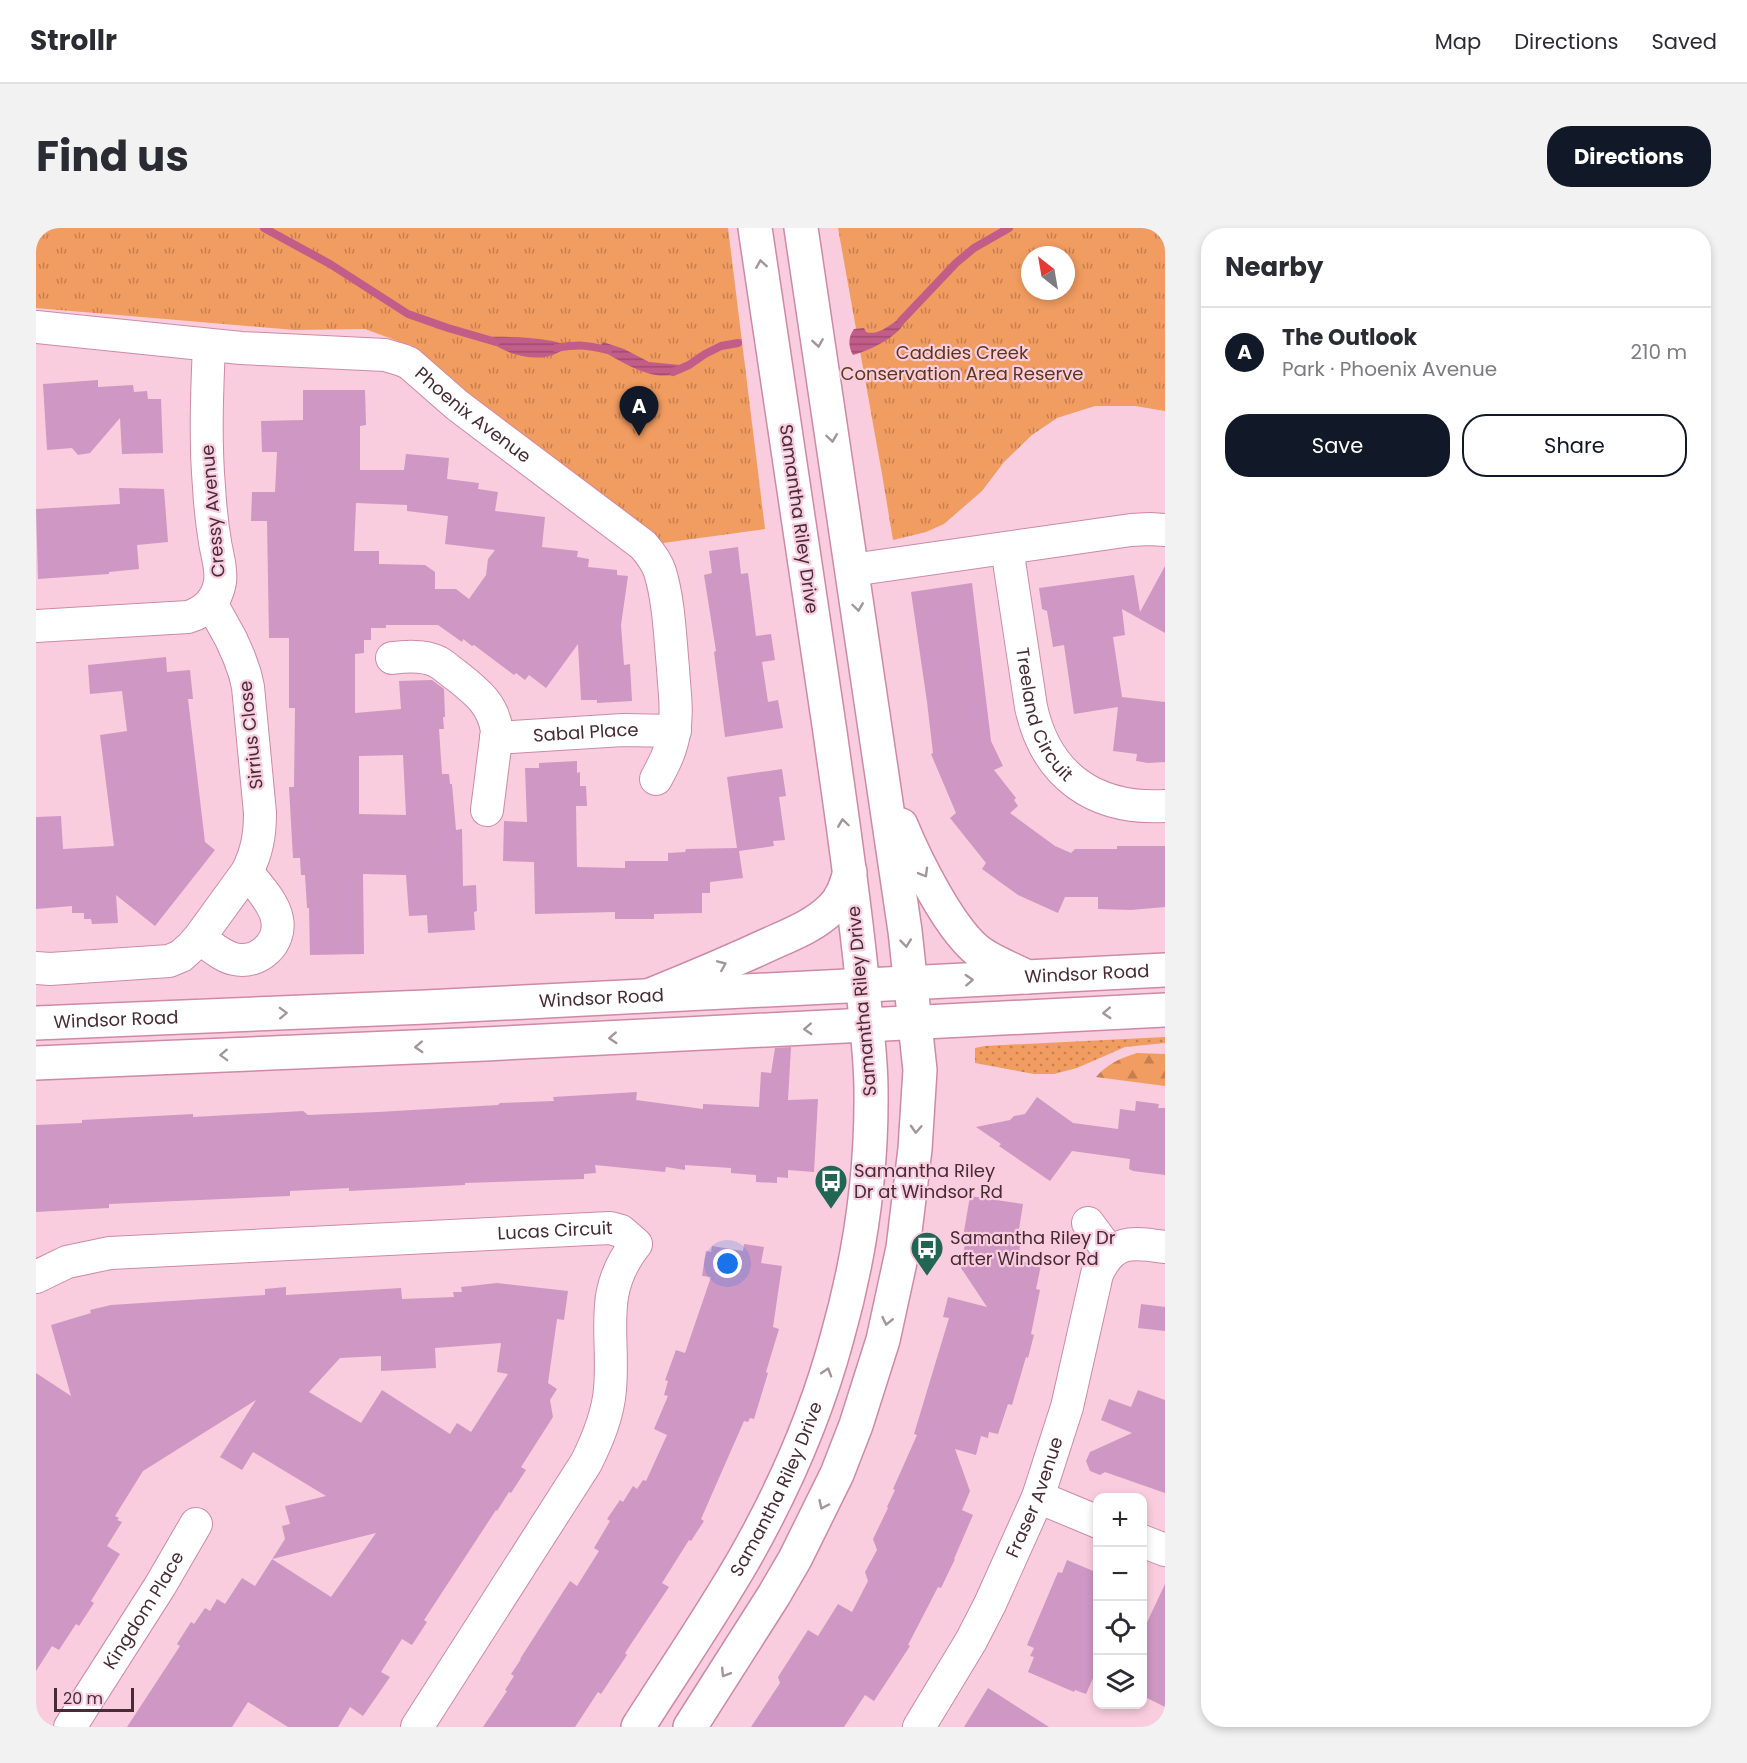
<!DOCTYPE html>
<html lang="en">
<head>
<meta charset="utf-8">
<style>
  body { margin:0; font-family:Poppins,sans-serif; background:#f2f2f3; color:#2b2b33 }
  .controls { position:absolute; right:18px; bottom:18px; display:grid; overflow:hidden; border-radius:12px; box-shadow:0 3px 9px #0003 }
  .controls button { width:54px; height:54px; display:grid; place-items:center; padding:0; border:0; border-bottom:2px solid #e1e1e2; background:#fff; color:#2b2b33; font:30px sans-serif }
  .compass { position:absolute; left:985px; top:18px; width:54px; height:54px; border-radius:50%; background:#fff; box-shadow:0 3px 9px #0003; rotate:329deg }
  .scale { position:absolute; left:18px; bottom:15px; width:80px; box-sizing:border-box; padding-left:6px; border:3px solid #472b36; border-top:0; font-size:16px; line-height:21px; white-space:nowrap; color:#472b36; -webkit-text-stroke:4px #f9cddd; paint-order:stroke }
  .you { position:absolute; left:692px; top:1036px; width:21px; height:21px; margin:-15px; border:4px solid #fff; border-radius:50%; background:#1a73e8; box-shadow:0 0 0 9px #1a73e833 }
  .badge { display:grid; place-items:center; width:39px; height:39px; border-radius:50%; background:#111827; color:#fff; font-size:20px; font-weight:700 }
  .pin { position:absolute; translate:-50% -50px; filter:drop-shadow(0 2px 3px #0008) }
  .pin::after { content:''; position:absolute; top:32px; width:21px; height:18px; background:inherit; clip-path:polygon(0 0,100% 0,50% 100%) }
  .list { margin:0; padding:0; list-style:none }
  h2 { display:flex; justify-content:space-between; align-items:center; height:78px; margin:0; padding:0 24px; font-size:26px }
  h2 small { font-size:20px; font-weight:400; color:#7c7c81 }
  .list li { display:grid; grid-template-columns:39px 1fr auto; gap:18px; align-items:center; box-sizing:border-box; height:90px; padding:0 24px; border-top:2px solid #e1e1e2 }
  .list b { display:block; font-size:22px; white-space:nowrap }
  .list p { margin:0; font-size:20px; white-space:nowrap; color:#7c7c81 }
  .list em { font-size:20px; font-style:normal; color:#7c7c81 }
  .actions { display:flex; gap:12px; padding:18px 24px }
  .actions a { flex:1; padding:14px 0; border:2px solid #111827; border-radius:24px; text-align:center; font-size:21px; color:#111827 }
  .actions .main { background:#111827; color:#fff }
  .icon { flex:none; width:33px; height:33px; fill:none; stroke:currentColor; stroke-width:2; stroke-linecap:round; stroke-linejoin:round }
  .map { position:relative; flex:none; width:1129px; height:1499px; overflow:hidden; border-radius:24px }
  header { display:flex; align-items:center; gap:36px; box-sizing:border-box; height:84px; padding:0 30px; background:#fff; border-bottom:2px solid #e1e1e2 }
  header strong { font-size:28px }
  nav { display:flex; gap:33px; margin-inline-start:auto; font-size:21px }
  .intro { display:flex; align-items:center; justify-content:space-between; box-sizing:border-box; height:144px; padding:0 36px }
  h1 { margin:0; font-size:42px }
  .button { padding:15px 27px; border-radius:24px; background:#111827; color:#fff; font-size:21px; font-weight:700 }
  main { display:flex; gap:36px; padding:0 36px }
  aside { flex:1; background:#fff; border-radius:24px; box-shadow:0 3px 9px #0003 }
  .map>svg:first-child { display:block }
  .grass { fill:url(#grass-dots) }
  .forest { fill:url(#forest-firs) }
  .park { fill:url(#park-tufts); fill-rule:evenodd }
  .water { fill:url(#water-rules) }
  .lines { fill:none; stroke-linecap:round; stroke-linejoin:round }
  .stream { stroke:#c25c88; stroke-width:8 }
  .building { fill:#cf97c3; fill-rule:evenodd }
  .street-casing { stroke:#ce8aa5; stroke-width:34 }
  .secondary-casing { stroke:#ce8aa5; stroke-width:36 }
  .primary-casing { stroke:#ce8aa5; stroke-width:36 }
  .street { stroke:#fff; stroke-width:32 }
  .secondary { stroke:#fff; stroke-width:33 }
  .primary { stroke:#fff; stroke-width:33 }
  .oneway { stroke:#a3959a }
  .labels { text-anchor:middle; stroke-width:4.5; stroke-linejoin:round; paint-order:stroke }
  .park-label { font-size:18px; fill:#5d371c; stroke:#f9cddd }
  .street-label { font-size:18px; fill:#472b36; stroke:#f9cddd }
  .poi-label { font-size:18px; fill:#472b36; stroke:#f9cddd; text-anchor:start }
</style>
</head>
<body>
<header>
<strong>Strollr</strong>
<nav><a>Map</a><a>Directions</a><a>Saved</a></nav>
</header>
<div class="intro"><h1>Find us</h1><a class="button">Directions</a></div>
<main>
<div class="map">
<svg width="1129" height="1499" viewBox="0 0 1129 1499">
  <defs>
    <pattern id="grass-dots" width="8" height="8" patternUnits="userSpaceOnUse" patternTransform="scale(1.5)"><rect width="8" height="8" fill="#f19c60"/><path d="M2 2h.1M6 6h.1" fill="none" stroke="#c57f50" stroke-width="1.8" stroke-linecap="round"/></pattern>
    <pattern id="forest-firs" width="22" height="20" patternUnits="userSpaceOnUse" patternTransform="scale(1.5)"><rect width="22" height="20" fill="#f19c60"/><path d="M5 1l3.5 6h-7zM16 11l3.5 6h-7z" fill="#c57f50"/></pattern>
    <pattern id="park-tufts" width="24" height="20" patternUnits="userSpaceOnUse" patternTransform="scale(1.5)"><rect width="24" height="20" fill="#f19c60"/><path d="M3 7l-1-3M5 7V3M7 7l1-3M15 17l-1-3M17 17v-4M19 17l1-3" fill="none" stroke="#c57f50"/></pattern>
    <pattern id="water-rules" width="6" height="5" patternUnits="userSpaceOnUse" patternTransform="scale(1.5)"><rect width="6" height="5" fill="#c25c88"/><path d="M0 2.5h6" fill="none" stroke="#9f4c70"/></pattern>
  </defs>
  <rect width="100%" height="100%" fill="#f9cddd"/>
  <path class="grass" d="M1129 809V815L1089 819 1041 840 1018 846H998L939 835V820L949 818Z"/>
  <path class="forest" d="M1101 825 1129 826V858L1060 849C1071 836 1085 830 1101 825Z"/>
  <path class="park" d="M0 0H692L729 301 627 315 367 115 329 101 259 102 0 80Z
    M802 0H1129V183L1099 178H1059L1021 190 996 207 968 234 946 263 908 296 890 304 857 312 846 246ZM994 27H1030V63H994Z"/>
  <path class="water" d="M872 86C869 90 868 96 865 100 853 113 834 122 817 127 812 119 812 109 818 101L828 100 830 104C845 109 859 91 872 86Z
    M454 109C468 108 522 110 531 118 510 139 472 128 451 112Z
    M567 114 588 121 613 134 644 137 651 142C620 158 591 136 564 122L563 120Z"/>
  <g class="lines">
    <path class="stream" d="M228 0 294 36 372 86 412 100 460 114
      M865 93 920 35 938 20 973 0
      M520 120C544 116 549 117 572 122
      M637 144 653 137 669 126 685 118 702 115"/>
  </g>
  <path class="building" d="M62 152V159L97 157 98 164 111 163 112 171H125L127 225 86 226 84 190 54 225 42 227 36 220 11 222 7 156Z
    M267 162H329L330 197 324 198V242H368L370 226 413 230 411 251 443 255 442 261 462 264 459 283 509 289 506 319 542 323 541 329 553 331 552 339 581 342V347L592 348 585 397 588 437 594 436 596 473 561 475V472H545L542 416 510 460 493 447 489 452 480 445 478 447 438 417 436 418 427 411 426 414 402 397H350V400H335V412H328V425L319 426V485L365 481 363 453 396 452 408 461 409 489H407L408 501H403L406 546H413L414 556H416L420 602 426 601 427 658 440 657 441 683 438 684 439 702 392 705 391 687 373 688 370 647 327 646 328 726 274 727 273 680H271L269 647H265L264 630H257L253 559H258L259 480H253V410H233L231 293H215L216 264H239L241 224H226L225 193 267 192ZM320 275 371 277V283L412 288 409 316 459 322 452 331 450 347 433 371 420 361H399V344L389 337 343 336V323H318ZM367 527 370 587 323 586V528Z
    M83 260 128 261 132 314 101 317 103 341 73 344V346L2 351 0 281 84 276Z
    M702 319 705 346 712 345 720 408 735 406 739 432 726 434 732 474 742 472 747 500 689 509 678 424 680 423 668 347 676 345 673 323Z
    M1129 338V405L1086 381 1089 407 1077 409 1086 469 1129 474V534L1112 535 1100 533 1101 526 1077 523 1082 479 1038 486 1028 417 1017 419 1011 383 1006 381 1003 360 1098 347 1104 384Z
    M936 355 955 513 967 538 958 542 980 570 978 572 982 578 974 585 1019 618 1035 625 1039 621H1081V618H1129V679L1095 682 1062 681V669H1029L1022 685 982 667 946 641 950 635 914 590 920 585 895 526 897 525 891 474 875 364Z
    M130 429 131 444 154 442 157 471H152L169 614 179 622 119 698 80 667 82 695 56 696 55 691H48V685H36V678L0 681V589L25 588 27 621 78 618 64 507 91 503 86 463 54 466 52 437Z
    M541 533V545L544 544V558H550L551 578H540L541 639 589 640V633H632V625L649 624 650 621 701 620 691 549 746 541 750 568 743 569 749 612 737 613 738 618 703 623 707 650 674 654V665H666V685L618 686V691H579V684L499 686 498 634 467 633 468 593 491 594 489 540H503V535Z
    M755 819 752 872 782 871 778 944 752 942V950L741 949V955L720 954V947L695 945V940L649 937V942L630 939 629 944 559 937 560 945 548 946V951L429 955V957L313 963V960L254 963V968L73 976V980L0 984V897L46 895V892L157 886V889L267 883 272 887 342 884 462 877 464 875 518 873 517 869 601 864 600 872 667 881V876L723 879 725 844 735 845 739 820Z
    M1001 869 1037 895 1082 901 1084 881 1099 883 1100 873 1123 876 1122 880H1129V947L1097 943 1093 941 1094 931 1036 923 1014 953 963 918 965 916 940 899 974 892 978 888 989 886Z
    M934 968 987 976 983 1001 986 1002 982 1033 1005 1037 1000 1061 1004 1062 995 1106 998 1107 992 1130 990 1129 976 1177 972 1176 962 1206 953 1204 952 1210 945 1208 940 1227 919 1221 934 1263 926 1282 937 1287 918 1331H919L905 1360 902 1359 872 1417 874 1418 838 1473 829 1467 808 1499H715L744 1455 742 1449 772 1402 782 1408 802 1376 816 1384 832 1353 829 1344 841 1322 837 1311 852 1280 851 1279 859 1262 857 1261 881 1207 878 1206 913 1090 907 1089 912 1069 951 1079 925 1040 929 1016 926 1015Z
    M708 1016 728 1019 725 1035 746 1038 737 1099 743 1101 730 1144 732 1145 718 1191 714 1190 712 1194 708 1193 665 1291 668 1293 655 1313 653 1312 626 1355 633 1359 589 1425 591 1427 565 1466 562 1464 539 1499H447L471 1463 469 1462 478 1448 475 1446 485 1431H484L534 1353 541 1358 563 1323 558 1320 574 1293 571 1291 584 1272 587 1274 597 1258 601 1261 607 1252 610 1253 631 1207 618 1201 632 1168 628 1167 632 1153 629 1152 640 1122 649 1125 675 1049 666 1048 670 1023 675 1024 676 1018 707 1023Z
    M461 1055 532 1063 528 1092 521 1091 512 1155 521 1161 514 1172 517 1189 485 1239 490 1242 475 1265 473 1264 461 1283 460 1282 388 1392 391 1394 376 1417 366 1411 345 1444 354 1449 327 1488 314 1479 302 1499H252L212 1474 196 1499H91L144 1418 141 1416 155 1394 158 1396 169 1380 174 1383 181 1371 189 1376 206 1350 219 1358 249 1311 246 1298 254 1296 249 1278 290 1268 217 1224 206 1242 184 1229 220 1172 107 1243 79 1288 83 1290 81 1292 86 1294 71 1318 84 1326 55 1373 58 1375 43 1398 40 1396 23 1422 16 1418 0 1443V1145L35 1168 15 1097 55 1085 54 1082 75 1077 229 1067V1061L250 1059V1067L365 1060 366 1071 418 1069 417 1064H426L425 1059ZM465 1115 461 1144 472 1146 435 1204 421 1195 414 1206 346 1162 325 1195 273 1164 304 1130 345 1128V1143L400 1140 399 1120ZM340 1305 295 1369 236 1331Z
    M1105 1076 1129 1079V1103L1102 1100Z
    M1102 1162 1129 1172V1265L1069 1244 1064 1247 1054 1243 1050 1233 1054 1224 1096 1205 1065 1192 1073 1171 1095 1179Z
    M1031 1332 1062 1345V1439L1050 1466 1039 1462 1038 1464 992 1444 998 1429 994 1428 998 1420 991 1417 1022 1344 1026 1345Z
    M1129 1356V1479L1107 1468V1403Z
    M952 1460 1013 1499H928Z"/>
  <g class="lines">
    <g class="street-casing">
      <g id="street">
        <path id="s1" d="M0 99 205 120 349 127 366 132 373 135 421 177 454 202 607 317C614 325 621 334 624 344 633 373 634 409 637 440 638 461 642 483 638 504 636 521 628 536 620 551"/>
        <path id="s2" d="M971 320 995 479C1010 548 1059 582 1129 578"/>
        <path d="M816 342 1095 302 1114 301 1129 302"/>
        <path d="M0 398 152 389C169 384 181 373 184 354 186 341 181 327 179 314 176 296 174 277 173 259 169 212 171 164 173 117"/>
        <path d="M356 430C371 428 389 427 402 434 409 438 415 444 421 448 441 464 457 476 461 503L451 582"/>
        <path id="s3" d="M460 510 587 502 639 503"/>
        <path d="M163 710C174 717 185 728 198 731 222 737 246 715 241 691 238 674 221 657 211 644"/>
        <path d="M0 740 14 741 133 733 145 728 155 719 163 710 211 644C221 624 224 607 224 585L212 459 209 446 203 429 195 411 175 375"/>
        <path d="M1052 995 1074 1025"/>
        <path id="s4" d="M0 1049 31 1034 74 1025 574 1000 585 1003 600 1016C561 1065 579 1105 574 1161 572 1187 562 1211 550 1235L381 1499"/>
        <path d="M1002 1269 1062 1294"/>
        <path d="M1106 1313 1129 1322"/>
        <path id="s5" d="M34 1499 124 1358 160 1296"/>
        <path id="s6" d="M883 1499 935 1413 954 1376 1002 1269 1031 1179 1061 1046C1077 1011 1095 1014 1129 1019"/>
      </g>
    </g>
    <g class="secondary-casing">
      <g id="secondary">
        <path d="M865 597C879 631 915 705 946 726 959 735 976 741 991 749"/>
        <path d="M617 766C657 750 697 733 736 715 756 706 779 697 795 681 806 671 810 658 814 644"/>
        <path id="s7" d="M602 1499C637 1444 674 1390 707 1333 747 1263 780 1188 801 1110 824 1029 836 946 835 862 835 829 830 794 827 761 819 675 806 590 794 504 770 336 745 168 719 0"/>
        <path d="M654 1499 738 1367 759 1331 801 1246 820 1197 847 1112 867 1020 879 921 884 842 869 703 765 0"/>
      </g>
    </g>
    <g class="primary-casing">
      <g id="primary">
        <path id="s8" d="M0 795 390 779 1129 742"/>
        <path d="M0 835 449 816 1129 782"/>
      </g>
    </g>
    <use href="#street" class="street"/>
    <use href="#secondary" class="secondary"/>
    <use href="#primary" class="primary"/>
  </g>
  <defs><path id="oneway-chevron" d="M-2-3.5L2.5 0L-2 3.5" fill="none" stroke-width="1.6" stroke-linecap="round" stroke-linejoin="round" transform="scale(1.5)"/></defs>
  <g class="oneway">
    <use href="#oneway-chevron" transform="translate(725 36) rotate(-99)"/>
    <use href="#oneway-chevron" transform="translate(782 115) rotate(81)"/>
    <use href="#oneway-chevron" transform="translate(796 210) rotate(82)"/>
    <use href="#oneway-chevron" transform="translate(822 379) rotate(82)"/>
    <use href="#oneway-chevron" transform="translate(807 595) rotate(-98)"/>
    <use href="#oneway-chevron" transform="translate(888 645) rotate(60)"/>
    <use href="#oneway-chevron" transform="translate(870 715) rotate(84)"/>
    <use href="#oneway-chevron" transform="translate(686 737) rotate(-23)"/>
    <use href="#oneway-chevron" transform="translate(933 752) rotate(-3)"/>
    <use href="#oneway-chevron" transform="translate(247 785) rotate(-2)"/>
    <use href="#oneway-chevron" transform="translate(1071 785) rotate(177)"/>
    <use href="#oneway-chevron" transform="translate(772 801) rotate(177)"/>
    <use href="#oneway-chevron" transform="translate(577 810) rotate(177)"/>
    <use href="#oneway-chevron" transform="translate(383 819) rotate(177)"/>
    <use href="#oneway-chevron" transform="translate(188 827) rotate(178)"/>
    <use href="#oneway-chevron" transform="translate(880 901) rotate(93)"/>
    <use href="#oneway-chevron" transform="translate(851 1093) rotate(103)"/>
    <use href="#oneway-chevron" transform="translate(791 1144) rotate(-73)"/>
    <use href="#oneway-chevron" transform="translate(787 1277) rotate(115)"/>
    <use href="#oneway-chevron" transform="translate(689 1445) rotate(122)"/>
  </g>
  <defs>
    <g id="bus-pin" transform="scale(1.725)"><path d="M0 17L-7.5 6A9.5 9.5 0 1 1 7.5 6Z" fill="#226555" stroke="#f9cddd"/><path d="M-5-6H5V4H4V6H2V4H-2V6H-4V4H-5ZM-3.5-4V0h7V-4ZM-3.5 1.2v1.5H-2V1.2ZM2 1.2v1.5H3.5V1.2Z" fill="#fff"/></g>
  </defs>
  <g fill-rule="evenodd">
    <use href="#bus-pin" x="795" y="953"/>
    <use href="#bus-pin" x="891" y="1020"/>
  </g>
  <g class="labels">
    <g class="park-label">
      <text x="926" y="131">Caddies Creek<tspan x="926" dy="21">Conservation Area Reserve</tspan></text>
    </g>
    <g class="street-label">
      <text dy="6" stroke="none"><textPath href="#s1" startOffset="458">Phoenix Avenue</textPath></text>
      <text transform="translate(177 283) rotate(-95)" y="6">Cressy Avenue</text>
      <text transform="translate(763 291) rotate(82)" y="6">Samantha Riley Drive</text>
      <text dy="6" stroke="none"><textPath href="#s2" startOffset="172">Treeland Circuit</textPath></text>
      <text dy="6" stroke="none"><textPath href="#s3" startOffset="90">Sabal Place</textPath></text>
      <text transform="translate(215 507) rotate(-96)" y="6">Sirrius Close</text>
      <text dy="6" stroke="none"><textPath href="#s8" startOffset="1052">Windsor Road</textPath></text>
      <text dy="6" stroke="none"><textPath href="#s8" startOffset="566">Windsor Road</textPath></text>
      <text transform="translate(826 773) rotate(-95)" y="6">Samantha Riley Drive</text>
      <text dy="6" stroke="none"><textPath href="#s8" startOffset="80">Windsor Road</textPath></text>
      <text dy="6" stroke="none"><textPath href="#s4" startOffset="524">Lucas Circuit</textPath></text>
      <text dy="6" stroke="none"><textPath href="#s7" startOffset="276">Samantha Riley Drive</textPath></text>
      <text dy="6" stroke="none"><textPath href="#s6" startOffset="258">Fraser Avenue</textPath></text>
      <text dy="6" stroke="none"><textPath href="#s5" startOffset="138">Kingdom Place</textPath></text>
    </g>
    <g class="poi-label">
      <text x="818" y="949">Samantha Riley<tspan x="818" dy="21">Dr at Windsor Rd</tspan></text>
      <text x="914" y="1016">Samantha Riley Dr<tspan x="914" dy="21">after Windsor Rd</tspan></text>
    </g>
  </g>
</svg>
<div class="controls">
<button>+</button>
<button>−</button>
<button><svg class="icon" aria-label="locate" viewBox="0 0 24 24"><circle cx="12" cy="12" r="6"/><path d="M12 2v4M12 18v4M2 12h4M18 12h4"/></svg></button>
<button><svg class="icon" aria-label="layers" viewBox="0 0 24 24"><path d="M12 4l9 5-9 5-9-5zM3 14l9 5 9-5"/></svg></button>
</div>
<svg class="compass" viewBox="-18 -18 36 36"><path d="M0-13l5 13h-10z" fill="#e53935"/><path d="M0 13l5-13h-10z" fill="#7c7c81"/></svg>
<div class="scale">20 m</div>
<div class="you"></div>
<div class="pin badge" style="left:603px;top:208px">A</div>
</div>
<aside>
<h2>Nearby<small></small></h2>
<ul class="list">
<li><span class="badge">A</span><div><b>The Outlook</b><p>Park · Phoenix Avenue</p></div><em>210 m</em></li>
</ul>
<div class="actions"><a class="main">Save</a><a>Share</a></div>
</aside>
</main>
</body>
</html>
